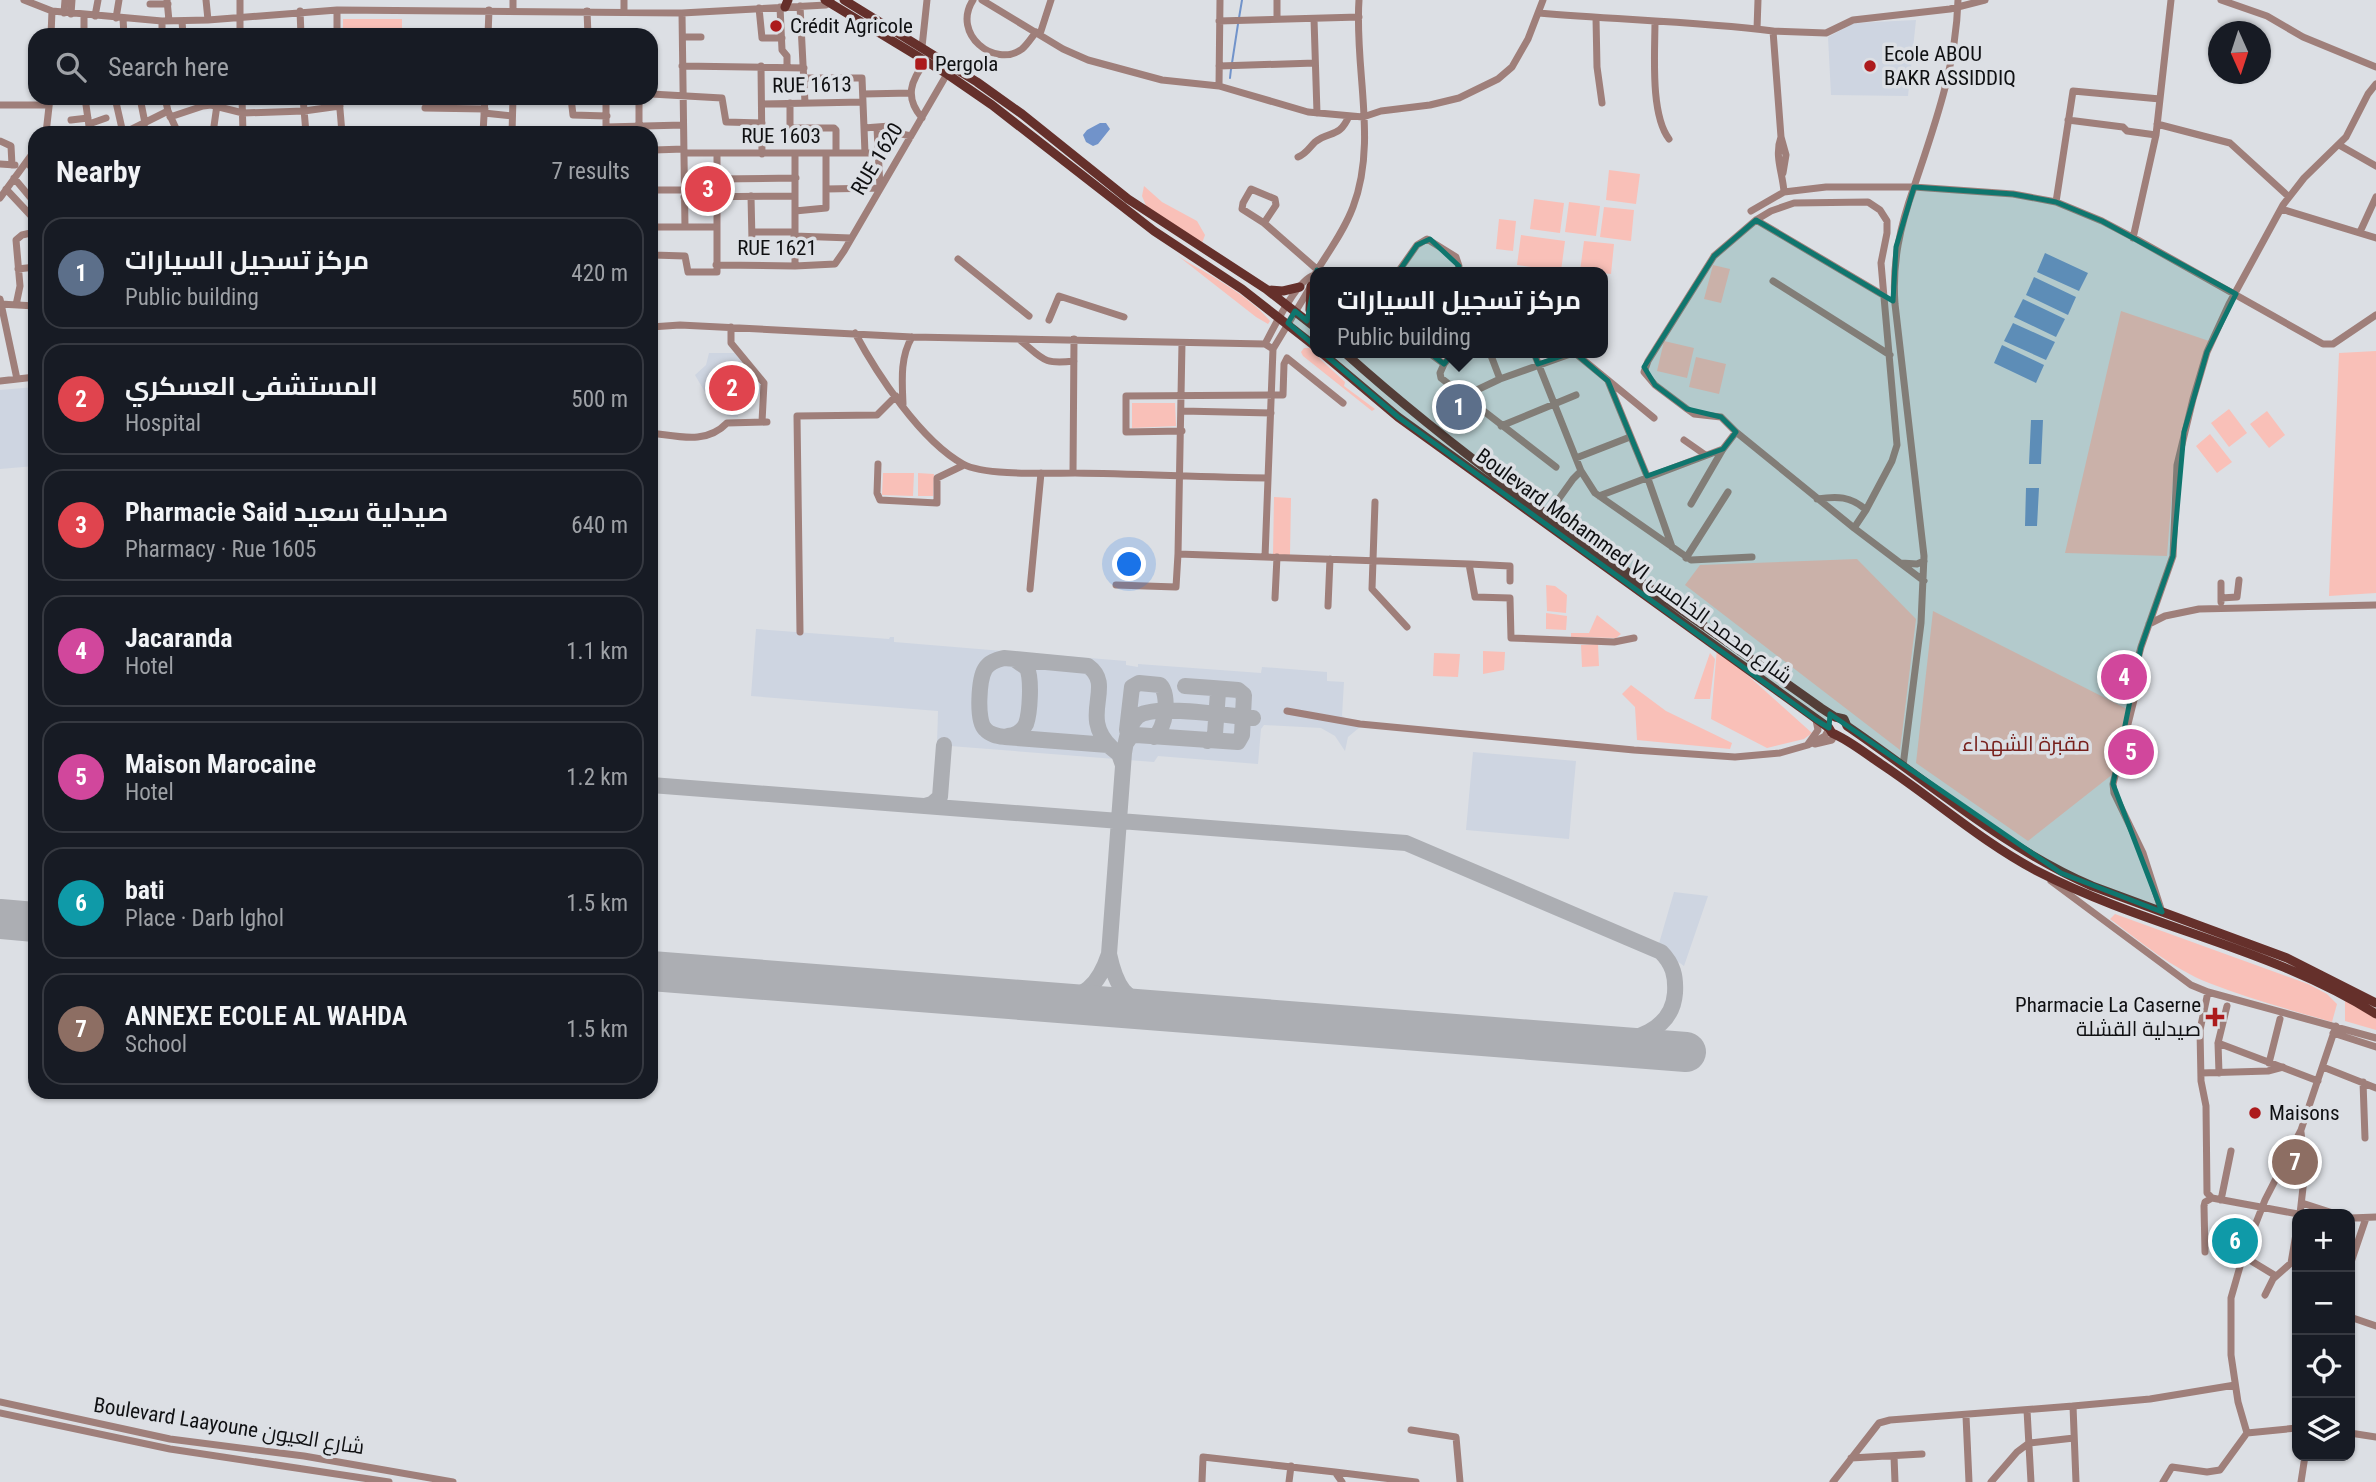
<!DOCTYPE html>
<html lang="en">
<head>
<meta charset="utf-8">
<style>
  body { margin:0; font-family:"Roboto Condensed",Cairo,sans-serif; background:#20242c; color:#f1f3f6 }
  .controls { position:absolute; right:21px; bottom:21px; display:grid; overflow:hidden; border-radius:14px; box-shadow:0 2px 5px #0004 }
  .controls button { width:63px; height:63px; display:grid; place-items:center; padding:0; border:0; border-bottom:2px solid #363941; background:#171b24; color:#f1f3f6; font:35px sans-serif }
  .compass { position:absolute; left:2208px; top:21px; width:63px; height:63px; border-radius:50%; background:#171b24; box-shadow:0 2px 5px #0004; rotate:177deg }
  .you { position:absolute; left:1130px; top:565px; width:24px; height:24px; margin:-18px; border:5px solid #fff; border-radius:50%; background:#1a73e8; box-shadow:0 0 0 10px #1a73e833 }
  .badge { display:grid; place-items:center; width:46px; height:46px; border-radius:50%; background:#1a73e8; color:#fff; font-size:23px; font-weight:700 }
  .pin { position:absolute; translate:-50% -50%; border:4px solid #fff; box-shadow:0 2px 7px #0006 }
  .popup { position:absolute; left:1310px; top:267px; width:298px; height:91px; box-sizing:border-box; display:grid; place-content:center; border-radius:14px; background:#171b24; filter:drop-shadow(0 2px 5px #0005); font-size:23px; white-space:nowrap; color:#9ea1a6 }
  .popup b { font-size:26px; color:#f1f3f6 }
  .popup::after { content:''; position:absolute; left:50%; top:100%; margin-left:-14px; border:14px solid transparent; border-top-color:#171b24 }
  .list { margin:0; padding:0; list-style:none }
  h2 { display:flex; justify-content:space-between; align-items:center; height:91px; margin:0; padding:0 28px; font-size:30px }
  h2 small { font-size:23px; font-weight:400; color:#9ea1a6 }
  .list li { display:grid; grid-template-columns:46px 1fr auto; gap:21px; align-items:center; box-sizing:border-box; height:112px; margin:0 14px 14px; padding:0 14px; border:2px solid #363941; border-radius:21px }
  .list b { display:block; font-size:26px; white-space:nowrap }
  .list p { margin:0; font-size:23px; white-space:nowrap; color:#9ea1a6 }
  .list em { font-size:23px; font-style:normal; color:#9ea1a6 }
  .icon { flex:none; width:38px; height:38px; fill:none; stroke:currentColor; stroke-width:2; stroke-linecap:round; stroke-linejoin:round }
  .map { position:relative; flex:none; width:2376px; height:1482px; overflow:hidden }
  .search { position:absolute; background:#171b24; box-shadow:0 2px 5px #0004; left:28px; top:28px; width:630px; height:77px; display:flex; align-items:center; gap:18px; box-sizing:border-box; padding:0 24px; border-radius:21px; color:#9ea1a6; font-size:26px }
  .panel { position:absolute; background:#171b24; box-shadow:0 2px 5px #0004; left:28px; top:126px; width:630px; height:973px; border-radius:21px }
  .map>svg:first-child { display:block }
  .built { fill:#ced5e1 }
  .green { fill:#f9c0b8 }
  .water { fill:#7193ca }
  .lines { fill:none; stroke-linecap:round; stroke-linejoin:round }
  .stream { stroke:#7193ca; stroke-width:2 }
  .taxiway { stroke:#acaeb3; stroke-width:16 }
  .runway { stroke:#acaeb3; stroke-width:40 }
  .minor { stroke:#9f7f7a; stroke-width:7 }
  .major { stroke:#65302b; stroke-width:9 }
  .marked { fill:#0f766e; fill-opacity:0.2; stroke:#0f766e; stroke-width:5; stroke-linejoin:round }
  .poi-dot { fill:#ac1a1c; stroke:#dcdfe4; stroke-width:2.5 }
  .labels { text-anchor:middle; stroke-width:7; stroke-linejoin:round; paint-order:stroke }
  .poi-label { font-size:21px; fill:#0f1012; stroke:#dcdfe4; text-anchor:start }
  .street-label { font-size:21px; fill:#0f1012; stroke:#dcdfe4 }
  .park-label { font-size:21px; fill:#77201c; stroke:#dcdfe4 }
</style>
</head>
<body>
<div class="map">
<svg width="2376" height="1482" viewBox="0 0 2376 1482">
  <rect width="100%" height="100%" fill="#dcdfe4"/>
  <path class="built" d="M1916 20 1908 96 1831 95 1828 37 1854 23Z
    M709 353H735L762 383 761 394H747L746 401H739L738 417 727 416 718 402 709 399 695 375 706 365Z
    M35 387V466L0 469V390Z
    M756 629 889 639 890 637H894V642L1126 661V665L1138 667V664L1261 673 1262 667 1327 672V681L1344 682 1342 716 1360 727 1348 737 1345 751 1335 736 1321 728 1264 725 1261 729 1258 764 1158 756 1154 762 937 745 938 711 751 696Z
    M1473 752 1576 761 1569 839 1466 830Z
    M1674 892 1708 896 1684 966 1658 947Z
    M2291 1155H2300L2303 1169 2297 1180 2281 1176Z"/>
  <path class="green" d="M343 19H402V35H343Z
    M1609 170 1640 174 1636 204 1606 200Z
    M1144 186 1162 202 1197 221 1205 235 1202 243 1147 208 1142 196Z
    M1534 199 1564 203 1560 233 1530 229Z
    M1569 202 1600 206 1596 236 1565 232Z
    M1604 207 1634 210 1631 241 1600 237Z
    M1499 219 1516 221 1513 251 1496 249Z
    M1521 235 1565 241 1561 271 1517 265Z
    M1584 241 1614 244 1611 274 1580 271Z
    M1178 256C1207 274 1249 295 1270 321L1268 324 1256 317Z
    M1713 265 1730 269 1721 303 1704 299Z
    M2121 311 2212 342 2174 467 2167 556 2065 553Z
    M1664 341 1694 348 1687 378 1657 371Z
    M1304 348H1313L1320 359 1345 382 1344 386 1375 409 1372 411 1303 356 1301 352Z
    M2376 351V593L2329 596 2339 353Z
    M1696 357 1726 364 1719 394 1689 387Z
    M1132 403H1175L1176 426 1132 428Z
    M2229 409 2247 433 2229 447 2211 423Z
    M2267 411 2285 435 2269 448 2250 424Z
    M2210 434 2232 462 2217 473 2196 446Z
    M883 473H914L913 496 882 495Z
    M918 473 934 474 933 496H918Z
    M1274 497 1291 498 1290 555H1273Z
    M1857 559 1916 619 1900 750 1685 585 1700 565Z
    M1546 585 1555 586 1567 595 1566 613 1547 611Z
    M1933 611 2129 710 2113 774 2028 841 1916 763Z
    M1546 613 1567 616 1566 630 1546 629Z
    M1597 615 1621 634 1616 638 1571 637V633H1589Z
    M1598 644 1599 666 1582 667 1581 645Z
    M1717 648 1812 733 1804 739 1767 748 1711 719Z
    M1483 651 1505 652 1504 670 1483 674Z
    M1434 653 1460 654 1458 677 1433 676Z
    M1710 653 1715 659 1710 699H1694Z
    M1631 685 1666 711 1732 743 1730 749 1637 740 1635 707 1622 694Z
    M2115 914 2308 984 2327 994 2337 1004 2332 1022C2291 1010 2249 999 2209 983 2173 969 2141 942 2110 919Z
    M2345 999 2376 1018V1030L2345 1021Z"/>
  <path class="water" d="M1100 123H1106L1110 129 1098 144 1093 146 1086 142 1083 135 1087 130Z
    M2045 253 2088 273 2079 291 2037 272Z
    M2034 277 2076 297 2068 315 2026 295Z
    M2023 299 2065 319 2056 337 2014 317Z
    M2013 323 2055 342 2046 360 2004 341Z
    M2002 345 2044 365 2036 383 1994 363Z
    M2031 420H2043L2041 464H2029Z
    M2026 488H2039L2037 526H2025Z"/>
  <g class="lines">
    <path class="stream" d="M1239 18 1242 0
      M1232 63 1238 24
      M1230 78 1231 69"/>
    <path class="taxiway" d="M1185 686 1213 688 1218 692 1215 734 1213 738 1207 741
      M1127 730 1132 687 1139 683 1160 685C1170 694 1166 730 1154 737
      M1008 736C1016 735 1022 732 1026 724 1030 713 1032 679 1027 668L1014 659
      M1126 743 1131 736 1136 735 1238 742 1242 735 1244 695 1238 690 1213 688
      M1111 747C1078 716 1116 686 1088 666L1004 658C996 660 989 662 985 669 979 679 976 720 985 729 990 735 998 736 1005 737L1108 745 1119 754 1123 765
      M651 785 1406 843 1661 952C1673 964 1676 976 1675 993 1672 1032 1633 1040 1600 1045
      M925 806 932 804 940 797 944 745
      M1109 954 1124 753C1126 741 1128 726 1137 717 1152 703 1230 716 1253 718
      M1050 1002C1085 997 1098 987 1109 954 1116 987 1124 999 1157 1010"/>
    <path class="runway" d="M0 919 35 922
      M651 971 1686 1052"/>
    <path class="minor" d="M24 0 52 11 162 21 208 20 337 10 682 13 826 5 831 1
      M167 0 169 21
      M206 0 208 20
      M240 0V35
      M513 0V11
      M624 0V12
      M973 0C951 34 995 69 1022 49 1027 45 1032 37 1036 32
      M982 0 1063 49 1088 60 1162 80 1219 86 1308 112 1363 117 1381 111 1430 105 1459 98 1498 79 1512 67 1528 39 1543 0
      M1958 0C1956 67 1935 124 1914 187L2013 194 2056 202 2102 221 2138 240 2323 344H2333L2376 315
      M2221 0 2267 16 2303 37 2376 67
      M150 4H168
      M800 6 805 103
      M780 7 782 50 787 56V67
      M759 8 762 38H782
      M337 10V35
      M300 11 301 35
      M587 11 588 35
      M64 13 65 0
      M682 13 685 227
      M1539 13C1617 20 1695 21 1773 31L1781 137 1786 155 1783 173
      M71 14 72 0
      M95 16 98 0
      M116 18 119 0
      M1596 18 1597 67 1602 103
      M123 19 124 35
      M1277 19V0
      M1314 19 1317 113
      M162 21V35
      M182 21 183 35
      M1219 21 1359 17
      M1655 21C1655 52 1650 114 1669 139
      M1757 29 1758 0
      M1773 31 1826 33 1853 20 1950 9 1985 0
      M1040 34 1051 0
      M51 35 52 11
      M84 35V15
      M488 35 489 10
      M683 37H701
      M922 47 927 0
      M651 54H654
      M682 66 804 68
      M761 66 762 154
      M1219 66 1315 63
      M805 78H862L865 153
      M1219 86 1220 0
      M651 94 722 98 726 122 762 123
      M863 94 911 93
      M85 98 90 133
      M115 98 123 133
      M140 98 145 123
      M165 98 168 111 178 133
      M242 98 243 133
      M303 98 306 133
      M339 98 342 133
      M571 98 573 115 607 116
      M606 98V133
      M639 98V126
      M790 103V130
      M762 104 863 102
      M0 105H49
      M425 108 485 109
      M484 113 512 116
      M170 117 203 106 211 105 243 113 304 111 340 106
      M922 118C904 97 911 80 926 61
      M71 120 88 118
      M2068 120 2123 127 2127 131 2156 135
      M89 124 106 118
      M2157 124 2230 143 2289 197
      M606 127 683 125
      M790 128H834L836 130V153
      M864 128 890 126 897 133 911 136
      M877 128 880 188
      M46 133 50 98
      M124 133 168 111
      M213 133 218 98
      M483 133 485 98
      M512 133 513 98
      M1781 137C1774 156 1783 174 1784 192
      M0 141 11 146 12 165
      M2339 145 2376 166
      M684 153H879
      M795 154V266
      M1298 157C1306 154 1309 148 1315 142 1330 130 1339 139 1349 116
      M27 162 35 172
      M651 163 654 150 684 149
      M0 164 15 165
      M14 178 35 203
      M718 179 796 178
      M6 189 35 220
      M826 189 880 188
      M651 190H684
      M751 196 752 241
      M684 197 795 196
      M0 198 35 150
      M2056 202 2073 91 2160 99
      M2281 209 2376 238
      M795 211 826 208V154
      M1751 211 1784 192 1826 187H1914C1900 226 1892 263 1895 304L1924 556 1921 623 1903 766
      M1756 220 1883 295
      M1264 223 1276 205 1275 199 1251 189 1243 203 1242 209 1264 223 1320 272
      M651 227H717
      M752 232H795
      M2360 232 2376 197
      M794 236 851 238
      M2133 238 2156 135 2171 0
      M651 244 653 190
      M651 252 653 255 685 256 688 272H717V153
      M958 259 1029 316
      M716 265 795 266 835 264 844 251 947 74
      M18 269 35 267
      M1316 272C1329 251 1344 231 1353 207 1378 142 1354 68 1359 0
      M1398 272 1417 245 1427 239 1456 257 1459 266 1457 272
      M1773 281 1890 355
      M0 299 17 379
      M0 304 35 306
      M16 305 20 286 16 240 22 235 35 232
      M1049 320 1059 296 1124 317
      M651 327 680 325 912 337 1265 344 1273 349
      M731 327V343L764 383 762 422
      M855 333C877 374 921 441 963 464 984 476 1048 473 1075 473 1139 474 1203 477 1268 478
      M1020 340C1043 359 1043 365 1074 361
      M1265 344C1274 327 1297 280 1314 275
      M1429 353 1444 364 1440 373 1441 378 1556 467
      M1490 353 1500 379
      M1534 353 1581 471 1595 493 1691 560 1752 557
      M1575 353 1654 418
      M1444 364 1453 353
      M0 381 35 377
      M1608 381 1647 476 1672 547
      M1462 397 1500 379 1573 353
      M903 404C902 381 900 357 912 337
      M1182 411 1271 413
      M1501 426 1576 395
      M1182 431 1126 432V396L1283 395 1284 364 1287 358 1343 403
      M1736 432 1721 417 1694 414 1687 409 1655 385 1644 372 1648 361 1714 256 1756 220 1771 211 1794 203 1868 202 1880 210 1887 221V233L1881 263 1897 445 1892 461 1866 510
      M651 433C678 436 706 445 727 423L767 422
      M1684 440 1704 454
      M1576 458 1630 437
      M878 464 877 493 880 500 937 503V478L964 465
      M1073 473 1074 339
      M1599 496 1723 449
      M1817 499C1837 496 1851 496 1866 510L1854 528
      M1375 502 1372 589 1407 627
      M1691 504 1723 449 1736 432 1854 528 1924 581
      M1548 514 1573 479 1581 471
      M1178 554 1182 343
      M1265 557 1273 349 1311 286 1316 273
      M1686 558 1728 492
      M1901 563 1917 564 1924 561
      M1469 564 1510 566V581
      M1116 585 1176 587 1178 554 1469 564 1475 597 1510 598 1511 638 1614 642 1634 638
      M1030 589 1041 473
      M1275 598 1277 557
      M2221 598 2237 597 2239 580
      M2221 602V583
      M1328 606 1330 559
      M2149 624 2165 616 2199 609 2376 605
      M800 632 797 416 877 415 896 396
      M1287 711 1360 724 1634 750 1735 757 1780 753 1808 745 1825 736 1829 729
      M1808 744 1818 730 1816 720
      M1815 744 1832 740 1834 735
      M2051 881 2191 985 2208 992 2376 1038
      M2162 912 2143 853 2114 793 2113 784 2134 700 2136 666 2141 647 2173 556 2177 465 2193 399 2207 352 2229 304 2283 205 2304 178 2346 137 2368 94 2376 84
      M2208 992 2200 1030 2201 1081 2206 1106 2207 1193 2212 1198 2298 1214
      M2333 1033 2376 1047
      M2218 1043 2318 1081
      M2269 1063 2280 1019
      M2323 1067 2376 1088
      M2201 1073 2268 1071 2283 1067
      M2219 1073 2218 1043 2227 1006
      M2363 1082 2365 1138
      M2221 1200 2231 1151
      M2302 1203 2336 1214
      M2300 1214 2305 1170 2301 1132
      M2350 1218 2376 1217
      M2205 1252 2204 1206 2205 1202 2212 1198
      M2243 1256 2276 1276
      M2350 1265 2366 1218
      M2265 1295 2273 1279 2291 1263 2297 1228
      M2350 1317 2376 1326
      M0 1402 170 1439 304 1456 453 1482
      M2073 1406 2150 1399 2235 1385
      M2027 1410 2031 1482
      M0 1413 170 1449 389 1482
      M1966 1416 1969 1482
      M1411 1430 1456 1437 1460 1482
      M2247 1433 2238 1402 2231 1355V1298L2243 1256 2265 1200 2301 1130 2336 1026
      M2350 1433 2376 1437
      M1894 1456 1895 1482
      M1851 1458 1922 1454
      M1335 1472 1416 1482
      M1202 1482 1203 1457 1335 1472 1342 1482
      M1289 1482 1291 1466
      M1833 1482 1879 1423 1890 1420 2073 1406 2076 1482
      M1991 1482 2017 1452 2029 1443 2074 1438
      M2163 1482 2172 1467 2207 1472 2220 1470 2247 1433 2297 1428
      M2301 1482 2305 1456"/>
    <path class="major" d="M825 0 947 74 992 105 1154 231 1242 289 1316 347
      M844 0 977 82 1022 114 1128 199 1266 289 1316 328
      M785 7 788 0
      M1311 286 1310 310 1316 324
      M1268 290 1283 291 1300 287
      M1322 353 1398 417 1829 728 1832 733C1849 740 1866 754 1881 764 1934 799 1983 843 2039 872 2148 928 2272 948 2376 1014
      M1345 353C1492 485 1660 593 1821 708L1835 717 1844 719 1847 726C1928 781 2002 847 2092 886L2287 958 2376 1003"/>
  </g>
  <path class="marked" d="M1914 187 2013 194 2056 202 2102 221 2236 294 2207 352 2184 432 2173 556 2141 647 2113 784 2162 912 2061 873 1830 714 1829 728 1816 720 1398 417 1288 323 1295 311 1307 321 1317 270 1372 310 1417 245 1430 239 1459 266 1412 339 1444 364 1495 296 1505 295 1516 306 1538 364 1574 352 1608 381 1647 476 1723 449 1736 432 1721 417 1687 409 1655 385 1644 367 1714 256 1756 220 1893 301 1896 247Z"/>
  <g class="poi-dot">
    <circle cx="776" cy="26" r="7"/>
    <rect x="914" y="57" width="14" height="14" rx="3.5"/>
    <circle cx="1870" cy="66" r="7"/>
    <path d="M2211.5 1006.5h7v7h7v7h-7v7h-7v-7h-7v-7h7z"/>
    <circle cx="2255" cy="1113" r="7"/>
  </g>
  <g class="labels">
    <g class="poi-label">
      <text x="790" y="33">Crédit Agricole</text>
      <text x="1884" y="61">Ecole ABOU<tspan x="1884" dy="24">BAKR ASSIDDIQ</tspan></text>
      <text x="935" y="71">Pergola</text>
      <text x="2201" y="1012" text-anchor="end">Pharmacie La Caserne<tspan x="2201" dy="24">صيدلية القشلة</tspan></text>
      <text x="2269" y="1120">Maisons</text>
    </g>
    <g class="street-label">
      <text transform="translate(812 85) rotate(-1)" y="7">RUE 1613</text>
      <text x="781" y="143">RUE 1603</text>
      <text transform="translate(877 159) rotate(-59)" y="7">RUE 1620</text>
      <text x="777" y="255">RUE 1621</text>
      <text transform="translate(1634 566) rotate(36)" y="7">Boulevard Mohammed VI شارع محمد الخامس</text>
      <text transform="translate(229 1426) rotate(9)" y="7">Boulevard Laayoune شارع العيون</text>
    </g>
    <g class="park-label">
      <text x="2026" y="751">مقبرة الشهداء</text>
    </g>
  </g>
</svg>
<div class="controls">
<button>+</button>
<button>−</button>
<button><svg class="icon" aria-label="locate" viewBox="0 0 24 24"><circle cx="12" cy="12" r="6"/><path d="M12 2v4M12 18v4M2 12h4M18 12h4"/></svg></button>
<button><svg class="icon" aria-label="layers" viewBox="0 0 24 24"><path d="M12 4l9 5-9 5-9-5zM3 14l9 5 9-5"/></svg></button>
</div>
<svg class="compass" viewBox="-18 -18 36 36"><path d="M0-13l5 13h-10z" fill="#e53935"/><path d="M0 13l5-13h-10z" fill="#9ea1a6"/></svg>
<div class="you"></div>
<div class="pin badge" style="left:1459px;top:407px;background:#5c6f8a">1</div>
<div class="popup"><b>مركز تسجيل السيارات</b>Public building</div>
<div class="pin badge" style="left:732px;top:388px;background:#e0444e">2</div>
<div class="pin badge" style="left:708px;top:189px;background:#e0444e">3</div>
<div class="pin badge" style="left:2124px;top:677px;background:#d1479c">4</div>
<div class="pin badge" style="left:2131px;top:752px;background:#d1479c">5</div>
<div class="pin badge" style="left:2235px;top:1241px;background:#0f9aa8">6</div>
<div class="pin badge" style="left:2295px;top:1162px;background:#8d6e63">7</div>
<div class="search"><svg class="icon" aria-label="search" viewBox="0 0 24 24"><circle cx="10" cy="10" r="6"/><path d="M15 15l6 6"/></svg>Search here</div>
<section class="panel">
<h2>Nearby<small>7 results</small></h2>
<ul class="list">
<li><span class="badge" style="background:#5c6f8a">1</span><div><b>مركز تسجيل السيارات</b><p>Public building</p></div><em>420 m</em></li>
<li><span class="badge" style="background:#e0444e">2</span><div><b>المستشفى العسكري</b><p>Hospital</p></div><em>500 m</em></li>
<li><span class="badge" style="background:#e0444e">3</span><div><b>Pharmacie Said صيدلية سعيد</b><p>Pharmacy · Rue 1605</p></div><em>640 m</em></li>
<li><span class="badge" style="background:#d1479c">4</span><div><b>Jacaranda</b><p>Hotel</p></div><em>1.1 km</em></li>
<li><span class="badge" style="background:#d1479c">5</span><div><b>Maison Marocaine</b><p>Hotel</p></div><em>1.2 km</em></li>
<li><span class="badge" style="background:#0f9aa8">6</span><div><b>bati</b><p>Place · Darb lghol</p></div><em>1.5 km</em></li>
<li><span class="badge" style="background:#8d6e63">7</span><div><b>ANNEXE ECOLE AL WAHDA</b><p>School</p></div><em>1.5 km</em></li>
</ul>
</section>
</div>
</body>
</html>
